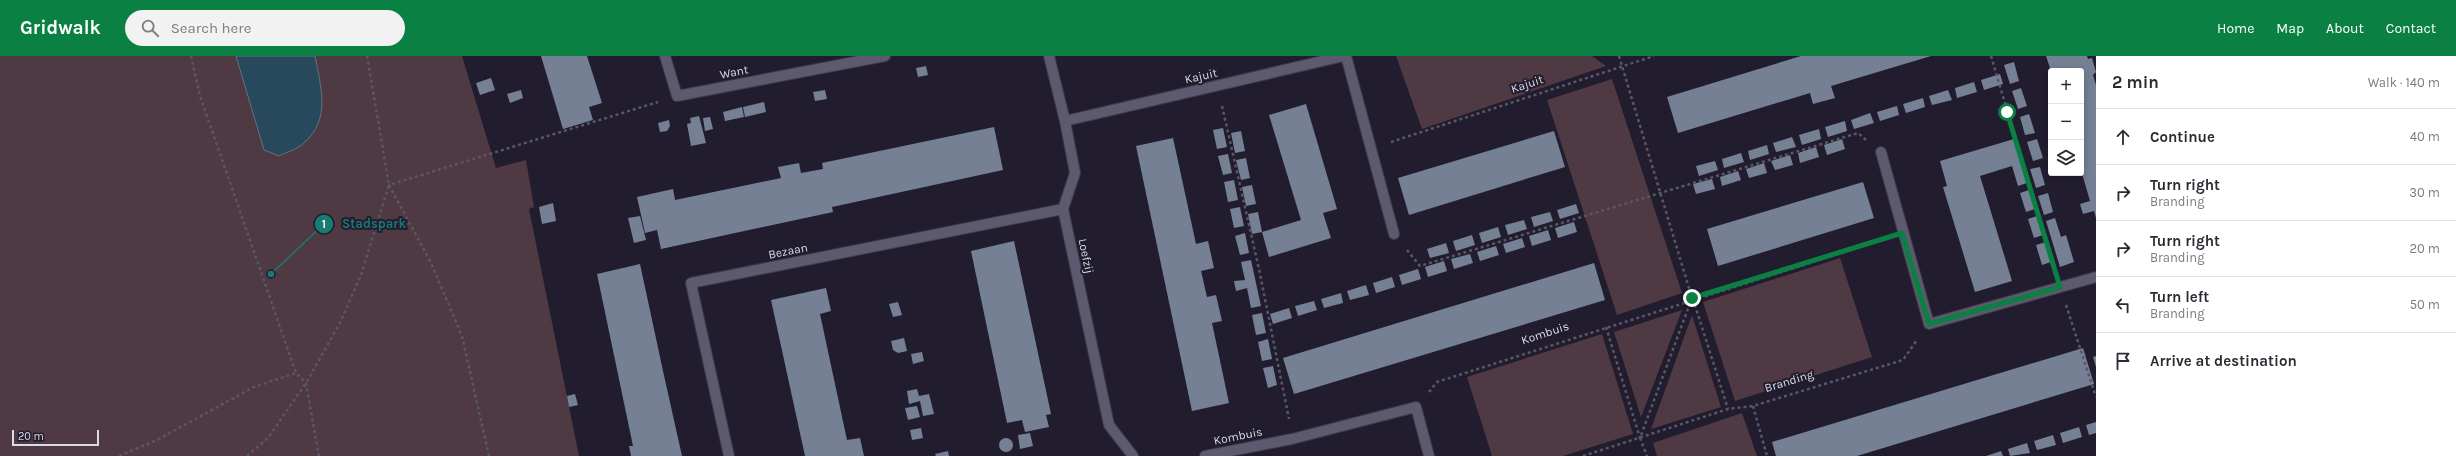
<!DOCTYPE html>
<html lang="en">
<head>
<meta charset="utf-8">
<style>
  body { margin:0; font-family:Karla,sans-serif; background:#f2f2f3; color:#2b2b33 }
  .controls { position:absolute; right:12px; top:12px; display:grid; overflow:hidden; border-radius:4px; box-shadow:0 2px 10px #0003 }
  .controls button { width:36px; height:36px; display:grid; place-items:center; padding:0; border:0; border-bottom:1px solid #e1e1e2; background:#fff; color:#2b2b33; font:20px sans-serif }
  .scale { position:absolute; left:12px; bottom:10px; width:87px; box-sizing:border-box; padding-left:4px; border:2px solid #dcdae6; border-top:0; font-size:11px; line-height:14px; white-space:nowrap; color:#dcdae6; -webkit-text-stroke:3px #211d2f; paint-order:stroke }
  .stop { position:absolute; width:12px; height:12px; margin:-9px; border:3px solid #0b8043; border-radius:50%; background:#fff }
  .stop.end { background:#0b8043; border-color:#fff; box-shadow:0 1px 4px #0008 }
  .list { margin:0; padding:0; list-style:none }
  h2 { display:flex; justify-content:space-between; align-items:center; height:52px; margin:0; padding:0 16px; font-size:17px }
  h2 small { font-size:13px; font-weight:400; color:#7c7c81 }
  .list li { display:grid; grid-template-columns:26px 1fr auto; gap:12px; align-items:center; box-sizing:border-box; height:56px; padding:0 16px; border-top:1px solid #e1e1e2 }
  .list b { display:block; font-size:15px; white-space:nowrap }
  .list p { margin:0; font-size:13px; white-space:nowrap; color:#7c7c81 }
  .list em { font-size:13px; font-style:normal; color:#7c7c81 }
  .icon { flex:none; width:22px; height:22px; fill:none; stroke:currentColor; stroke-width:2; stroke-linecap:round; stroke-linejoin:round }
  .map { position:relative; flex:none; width:2096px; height:400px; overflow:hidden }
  header { display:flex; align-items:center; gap:24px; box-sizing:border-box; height:56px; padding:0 20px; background:#0b8043; color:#fff }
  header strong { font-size:19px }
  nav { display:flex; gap:22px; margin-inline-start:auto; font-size:14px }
  .search { width:280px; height:36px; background:#f2f2f3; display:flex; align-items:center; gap:10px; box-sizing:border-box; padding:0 14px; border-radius:22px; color:#7c7c81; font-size:15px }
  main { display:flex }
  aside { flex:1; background:#fff }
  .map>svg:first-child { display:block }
  .green { fill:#4f3942 }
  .water { fill:#28495b; stroke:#5e7485 }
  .building { fill:#768094 }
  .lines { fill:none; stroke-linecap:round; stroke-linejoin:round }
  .street-casing { stroke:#3d3a48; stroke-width:12 }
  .path { stroke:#595666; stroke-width:2.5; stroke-dasharray:3 3; stroke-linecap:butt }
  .street { stroke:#5d596e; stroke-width:10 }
  .route { stroke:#0b8043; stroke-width:5 }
  .labels { text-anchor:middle; stroke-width:4; stroke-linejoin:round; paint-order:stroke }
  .street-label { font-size:12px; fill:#dcdae6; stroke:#211d2f }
  .leader { fill:none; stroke:#197b74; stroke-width:1.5 }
  .callout-dot { fill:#197b74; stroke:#211d2f; stroke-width:1.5 }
  .mark-label { font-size:12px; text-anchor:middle; font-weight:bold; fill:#fff }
  .callout-label { font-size:13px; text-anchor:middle; font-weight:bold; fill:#197b74; stroke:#211d2f; stroke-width:4; stroke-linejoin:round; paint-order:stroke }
</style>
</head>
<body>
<header>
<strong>Gridwalk</strong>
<div class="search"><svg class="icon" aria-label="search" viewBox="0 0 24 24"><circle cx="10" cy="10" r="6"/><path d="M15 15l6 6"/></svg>Search here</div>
<nav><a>Home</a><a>Map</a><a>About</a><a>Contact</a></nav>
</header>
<main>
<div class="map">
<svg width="2096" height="400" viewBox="0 0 2096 400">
  <rect width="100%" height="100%" fill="#211d2f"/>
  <path class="green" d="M0 0H462L496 112 526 104 534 151 529 153 579 400H0Z
    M1396 0H1592L1606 10 1422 73Z
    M1612 23 1682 237 1617 259 1547 44Z
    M1840 202 1872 301 1735 345 1703 246Z
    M1682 254 1641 361 1614 276Z
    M1692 259 1721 351 1651 373Z
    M1602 278 1633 378 1563 400H1492L1467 321Z
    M1742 357 1757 400H1657L1653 387Z"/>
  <path class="water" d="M236 0H315C321 32 331 63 304 87 298 93 287 96 279 100L264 94Z"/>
  <path class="building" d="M541 0H587L602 47 589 51 593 64 563 73Z
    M1801 0H1931L1831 30 1835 42 1813 48 1810 37 1678 77 1667 41Z
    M2046 0H2087L2088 3 2092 2 2096 16 2093 19 2096 29V162L2094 155 2083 158 2080 148 2090 145 2081 114V15H2051Z
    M2014 6 2019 25 2010 28 2004 9Z
    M926 10 928 19 918 21 916 12Z
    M2000 18 2003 28 1984 34 1981 24Z
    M491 22 495 34 480 39 476 27Z
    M1974 26 1977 36 1957 42 1955 32Z
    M2021 32 2027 50 2018 53 2012 35Z
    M521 34 523 42 510 47 507 38Z
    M825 34 827 43 815 45 813 36Z
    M1948 34 1952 44 1932 49 1929 40Z
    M1923 42 1925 51 1906 57 1903 48Z
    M764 46 766 56 745 61 743 51Z
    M1306 48 1337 153 1323 157 1331 182 1269 201 1262 176 1252 178 1248 158 1258 156 1262 176 1301 164 1269 59Z
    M1897 50 1899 59 1880 65 1877 56Z
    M742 51 744 61 725 65 723 56Z
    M1870 57 1874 67 1854 73 1851 64Z
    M2029 58 2035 77 2025 79 2020 61Z
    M699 60 706 87 691 90 687 68 691 67 690 62Z
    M710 61 713 73 705 75 703 62Z
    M669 64 670 70 667 75 660 76 658 67Z
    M1845 65 1847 75 1828 81 1825 71Z
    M994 71 1003 114 832 151 833 156 661 193 657 174 645 177 637 141 673 133 675 144 781 122 778 111 799 107 801 117 823 113 822 107Z
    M1223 72 1227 91 1217 93 1213 74Z
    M1819 73 1821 83 1802 89 1799 79Z
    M1241 75 1245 95 1235 97 1231 77Z
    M1554 75 1565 111 1409 159 1398 122Z
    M1792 81 1796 91 1776 96 1773 87Z
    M1173 82 1196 188 1208 185 1214 212 1201 215 1207 241 1216 239 1222 265 1212 267 1229 347 1192 355 1136 90Z
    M1842 83 1845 93 1827 99 1824 89Z
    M2014 83 2027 127 2018 130 2012 110 1980 120 2012 225 1975 236 1943 131 1947 130 1940 105Z
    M2037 83 2043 102 2033 105 2027 86Z
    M1767 89 1769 98 1750 104 1748 95Z
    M1816 91 1819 101 1800 107 1798 97Z
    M1741 97 1744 106 1724 112 1722 103Z
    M1228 98 1232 117 1223 119 1218 100Z
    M1790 99 1793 109 1775 114 1771 105Z
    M1246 102 1250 122 1241 124 1236 104Z
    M1715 105 1718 114 1699 120 1696 110Z
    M1764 107 1767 117 1749 122 1746 113Z
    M2040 111 2045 129 2036 132 2030 113Z
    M1738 115 1741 124 1722 130 1720 121Z
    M1712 123 1715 133 1696 138 1693 128Z
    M1234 124 1238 144 1228 146 1224 126Z
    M1863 126 1874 162 1718 210 1707 173Z
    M1252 129 1256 148 1246 150 1242 131Z
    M2029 134 2035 153 2026 156 2020 137Z
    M2048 137 2053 156 2044 159 2038 140Z
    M553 147 556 165 542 168 539 151Z
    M1576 148 1579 157 1560 163 1557 154Z
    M1240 151 1244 170 1234 172 1230 153Z
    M1550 156 1553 165 1534 171 1531 161Z
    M640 160 646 184 634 187 628 162Z
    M2037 160 2043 179 2034 182 2028 163Z
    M2055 162 2061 181 2066 179 2074 206 2060 211 2046 165Z
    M1524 164 1527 173 1508 179 1505 169Z
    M1574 166 1577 176 1558 182 1555 172Z
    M1498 171 1501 181 1482 187 1479 177Z
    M1548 174 1551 184 1532 190 1529 180Z
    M1245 177 1249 197 1240 199 1235 180Z
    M1472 179 1475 189 1456 195 1453 185Z
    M1522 182 1525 191 1506 197 1503 188Z
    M1014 185 1051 358 1046 359 1049 371 1025 376 1022 364 1007 367 971 195Z
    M2046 186 2051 206 2042 209 2036 189Z
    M1446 187 1449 197 1430 202 1427 193Z
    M1496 190 1499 199 1480 205 1477 196Z
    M1470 198 1473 207 1454 213 1451 203Z
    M1251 204 1261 250 1251 252 1247 232 1236 235 1234 225 1245 224 1241 206Z
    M1444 205 1447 215 1428 221 1425 211Z
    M1594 207 1605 244 1294 338 1283 302Z
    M640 208 663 315 682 400H631L629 390H633L597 218Z
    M1418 213 1421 223 1402 229 1399 219Z
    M1392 221 1395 231 1376 237 1373 227Z
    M1366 229 1369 239 1350 244 1347 235Z
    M826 232 831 255 820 258 847 384 860 382 864 400H805L771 244Z
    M1341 237 1343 247 1324 252 1321 243Z
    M1314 245 1317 254 1298 260 1295 250Z
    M898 246 902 259 893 261 889 248Z
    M1289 252 1292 262 1273 268 1270 258Z
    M1262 257 1266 277 1256 279 1252 259Z
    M904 282 907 295 898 297 893 294 891 285Z
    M1268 283 1272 303 1262 305 1258 286Z
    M2083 292 2094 328 1857 400H1776L1772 386Z
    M922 296 924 305 913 308 911 298Z
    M2096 300V311L2093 301Z
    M1273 310 1277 329 1268 332 1263 312Z
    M917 333 919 340 929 338 934 358 923 360 920 345 909 348 907 335Z
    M575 338 578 349 569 351 567 340Z
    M917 350 920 361 908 364 905 352Z
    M2096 366V377L2089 379 2086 369Z
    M2079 371 2082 381 2063 387 2060 377Z
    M921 372 923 382 912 384 910 374Z
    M1030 377 1033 390 1020 393 1018 379Z
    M2053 379 2056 389 2037 394 2034 385Z
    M999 389a7 7 0 1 1 14 0a7 7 0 1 1-14 0Z
    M2027 387 2030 397 2010 400 2008 393Z
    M948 395 949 400H936L935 398Z
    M2001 395 2003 400H1986Z"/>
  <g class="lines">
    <g class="street-casing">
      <path id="street" d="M665 0 677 40 885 0
        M1049 0 1065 65 1075 117 1063 153 1109 369 1133 400
        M1346 0 1394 178
        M1065 65 1344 0
        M1881 96 1929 268 2096 221
        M729 400 691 227 1063 153
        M1205 400 1292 383 1416 351 1429 400"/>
    </g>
    <path class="path" d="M191 0 200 40 296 317 306 327 319 400
      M1619 0 1692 242 1640 382 1647 400
      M1991 0 2054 212
      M1222 50 1259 213 1289 363
      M1391 86 1654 0
      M1407 194 1420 210 1858 77 1866 84
      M1693 243 1728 353
      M2066 249 2096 341
      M1606 271 1640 382
      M1429 336 1437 326 1885 183
      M1753 350 1767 400
      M119 400 157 384 254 331 296 317
      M247 400 268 382 306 327 340 267 361 219 389 129 367 0
      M489 400 462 280 431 207 389 129 658 46
      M1583 400 1728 353 1753 350 1903 304 1917 284"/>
    <use href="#street" class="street"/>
  </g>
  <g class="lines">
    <path class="route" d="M1692 242 1902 177 1929 268 2060 231 2007 56"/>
  </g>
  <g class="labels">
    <g class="street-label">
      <text transform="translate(734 16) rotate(-11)" y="4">Want</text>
      <text transform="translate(1201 20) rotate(-13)" y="4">Kajuit</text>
      <text transform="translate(1527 28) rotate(-18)" y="4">Kajuit</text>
      <text transform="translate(788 195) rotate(-11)" y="4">Bezaan</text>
      <text transform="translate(1086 200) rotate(78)" y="4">Loefzij</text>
      <text transform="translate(1545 277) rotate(-18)" y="4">Kombuis</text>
      <text transform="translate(1789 325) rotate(-17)" y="4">Branding</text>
      <text transform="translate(1238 380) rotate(-11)" y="4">Kombuis</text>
    </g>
  </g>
  <path class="leader" d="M271 218L324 168"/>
  <g class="callout-dot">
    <circle cx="271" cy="218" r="4"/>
    <circle cx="324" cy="168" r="10"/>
  </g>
  <g class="mark-label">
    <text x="324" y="172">1</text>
  </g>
  <g class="callout-label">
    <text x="374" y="172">Stadspark</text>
  </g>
</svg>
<div class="controls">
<button>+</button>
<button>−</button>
<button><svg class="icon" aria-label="layers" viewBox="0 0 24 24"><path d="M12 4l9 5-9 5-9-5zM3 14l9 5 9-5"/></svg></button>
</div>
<div class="scale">20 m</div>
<div class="stop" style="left:2007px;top:56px"></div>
<div class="stop end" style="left:1692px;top:242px"></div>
</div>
<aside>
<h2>2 min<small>Walk · 140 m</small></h2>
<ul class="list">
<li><svg class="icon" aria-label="ahead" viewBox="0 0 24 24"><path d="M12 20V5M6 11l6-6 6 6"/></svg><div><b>Continue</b></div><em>40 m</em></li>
<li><svg class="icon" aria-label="right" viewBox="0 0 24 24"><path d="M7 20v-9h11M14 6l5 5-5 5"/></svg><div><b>Turn right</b><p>Branding</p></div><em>30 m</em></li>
<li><svg class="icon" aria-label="right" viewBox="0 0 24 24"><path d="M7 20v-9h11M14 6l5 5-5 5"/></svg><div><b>Turn right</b><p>Branding</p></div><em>20 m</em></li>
<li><svg class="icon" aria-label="left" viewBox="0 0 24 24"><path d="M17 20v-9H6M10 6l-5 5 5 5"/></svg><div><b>Turn left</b><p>Branding</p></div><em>50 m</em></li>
<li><svg class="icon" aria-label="arrive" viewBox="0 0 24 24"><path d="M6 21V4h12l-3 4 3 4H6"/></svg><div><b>Arrive at destination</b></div></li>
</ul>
</aside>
</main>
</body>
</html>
